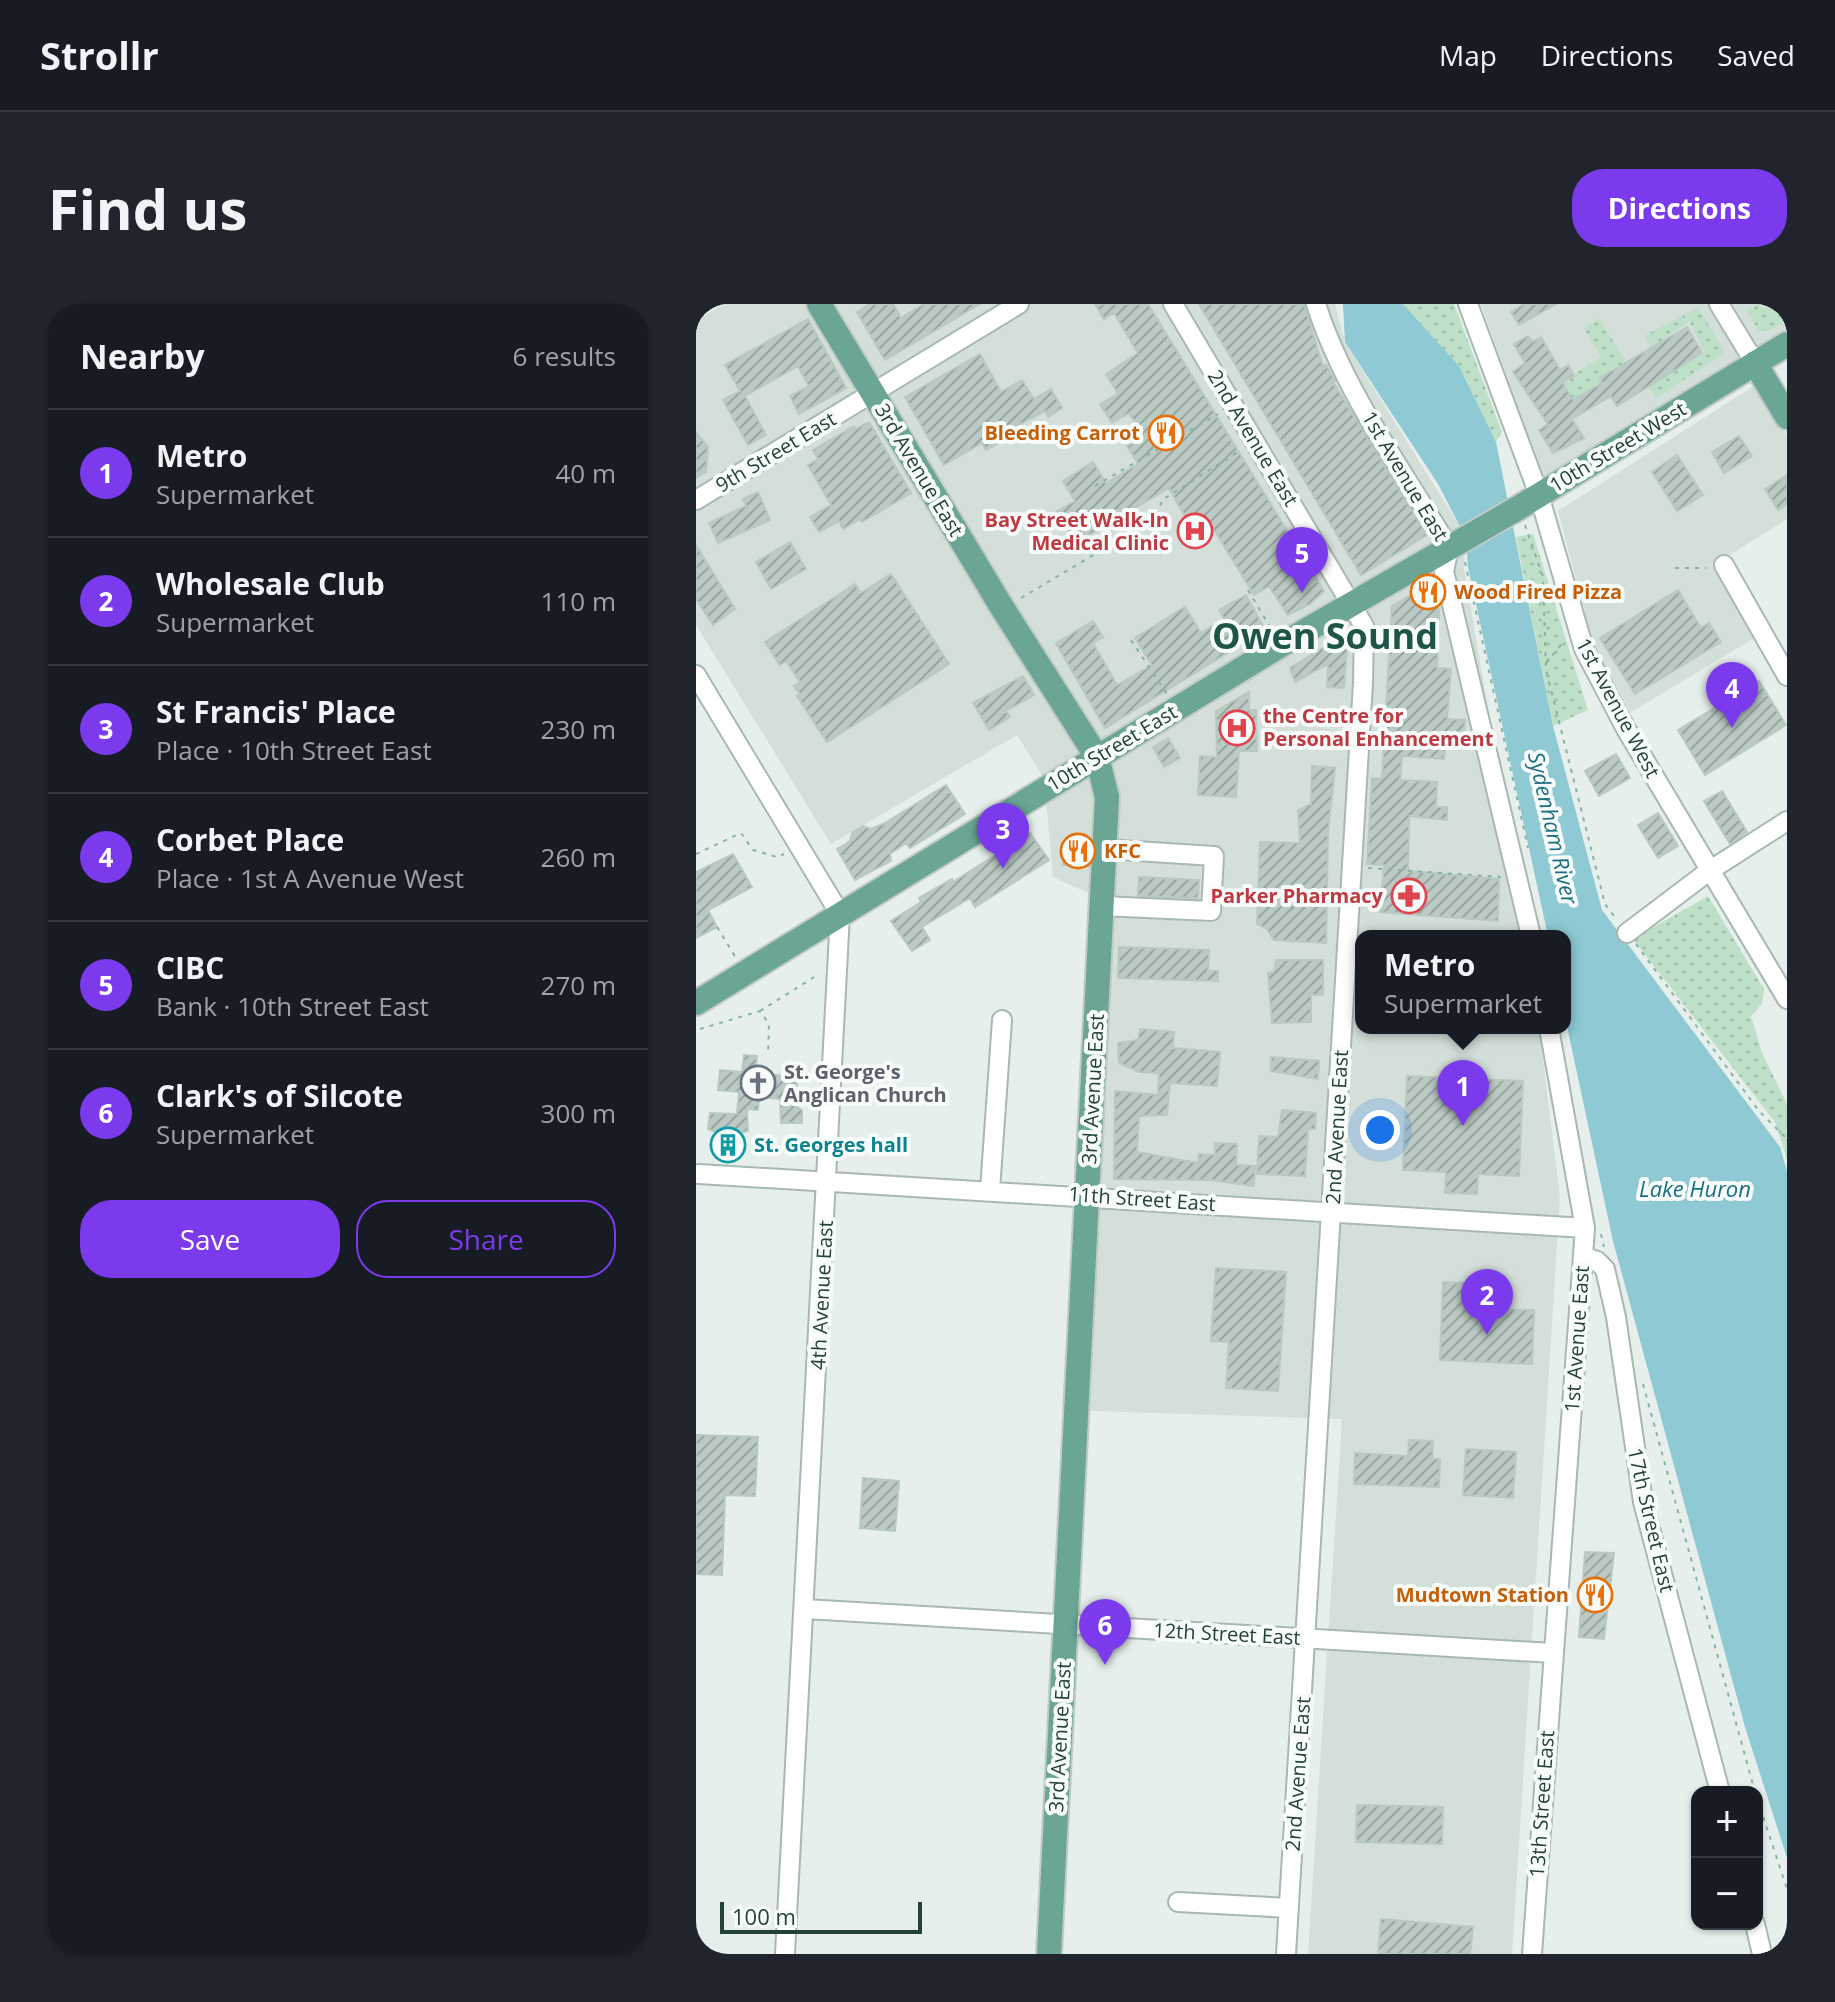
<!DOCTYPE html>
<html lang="en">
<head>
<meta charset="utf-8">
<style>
  body { margin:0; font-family:"Open Sans",sans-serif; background:#20242c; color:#f1f3f6 }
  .controls { position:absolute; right:24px; bottom:24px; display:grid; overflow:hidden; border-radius:16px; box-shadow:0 2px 6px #0004 }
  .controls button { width:72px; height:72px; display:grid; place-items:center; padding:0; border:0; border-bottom:2px solid #363941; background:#171b24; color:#f1f3f6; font:40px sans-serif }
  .scale { position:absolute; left:24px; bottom:20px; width:202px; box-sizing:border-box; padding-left:8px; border:4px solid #24423a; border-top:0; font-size:22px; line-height:28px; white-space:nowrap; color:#24423a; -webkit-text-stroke:6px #f7fbf9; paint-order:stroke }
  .you { position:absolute; left:684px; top:826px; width:28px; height:28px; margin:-20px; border:6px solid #fff; border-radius:50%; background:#1a73e8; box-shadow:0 0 0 12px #1a73e833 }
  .badge { display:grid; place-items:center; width:52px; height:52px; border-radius:50%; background:#7c3aed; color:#fff; font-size:26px; font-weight:700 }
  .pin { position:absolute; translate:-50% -66px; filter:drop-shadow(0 2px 4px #0008) }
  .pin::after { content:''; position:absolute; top:42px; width:28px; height:24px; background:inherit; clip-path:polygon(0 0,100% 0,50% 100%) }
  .popup { position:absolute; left:659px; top:626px; width:216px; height:104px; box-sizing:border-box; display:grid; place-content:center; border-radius:16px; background:#171b24; filter:drop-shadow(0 2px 6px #0005); font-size:26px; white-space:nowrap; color:#9ea1a6 }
  .popup b { font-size:30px; color:#f1f3f6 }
  .popup::after { content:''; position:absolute; left:50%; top:100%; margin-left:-16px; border:16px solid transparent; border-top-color:#171b24 }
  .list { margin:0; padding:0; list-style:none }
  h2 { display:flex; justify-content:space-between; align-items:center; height:104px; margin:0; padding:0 32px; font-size:34px }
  h2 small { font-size:26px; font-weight:400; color:#9ea1a6 }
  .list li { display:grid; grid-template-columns:52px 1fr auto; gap:24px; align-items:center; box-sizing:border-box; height:128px; padding:0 32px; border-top:2px solid #363941 }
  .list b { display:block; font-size:30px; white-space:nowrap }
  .list p { margin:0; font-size:26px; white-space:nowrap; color:#9ea1a6 }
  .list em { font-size:26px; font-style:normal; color:#9ea1a6 }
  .actions { display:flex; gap:16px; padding:24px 32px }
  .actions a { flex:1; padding:18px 0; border:2px solid #7c3aed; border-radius:32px; text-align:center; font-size:28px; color:#7c3aed }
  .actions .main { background:#7c3aed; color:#fff }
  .map { position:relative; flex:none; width:1091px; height:1650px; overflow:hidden; border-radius:32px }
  header { display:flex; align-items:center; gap:48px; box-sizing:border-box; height:112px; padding:0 40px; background:#171b24; border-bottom:2px solid #363941 }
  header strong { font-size:38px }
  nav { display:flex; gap:44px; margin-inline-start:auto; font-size:28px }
  .intro { display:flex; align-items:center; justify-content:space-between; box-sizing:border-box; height:192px; padding:0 48px }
  h1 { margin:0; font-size:56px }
  .button { padding:20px 36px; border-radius:32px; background:#7c3aed; color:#fff; font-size:28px; font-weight:700 }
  main { display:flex; gap:48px; padding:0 48px }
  aside { flex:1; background:#171b24; border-radius:32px; box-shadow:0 2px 6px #0004 }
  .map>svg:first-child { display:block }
  .built { fill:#d4dfda }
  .grass { fill:url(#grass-dots) }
  .water { fill:#8ec9d4 }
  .building { fill:url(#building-hatch); stroke:#b8c9c2; stroke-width:2 }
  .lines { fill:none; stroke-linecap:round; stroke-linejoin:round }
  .minor-casing { stroke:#a8b8b2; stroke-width:22 }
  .major-casing { stroke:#c2cac8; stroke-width:28 }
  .path { stroke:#86b3a5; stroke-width:2; stroke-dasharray:4 6; stroke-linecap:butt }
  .minor { stroke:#fff; stroke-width:18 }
  .major { stroke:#6aa596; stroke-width:24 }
  .labels { text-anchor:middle; stroke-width:8; stroke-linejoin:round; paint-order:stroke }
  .food-label { font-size:20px; font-weight:bold; fill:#c56008; stroke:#f7fbf9; text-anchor:end }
  .street-label { font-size:20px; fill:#24423a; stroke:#f7fbf9 }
  .health-label { font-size:20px; font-weight:bold; fill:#be3a42; stroke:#f7fbf9; text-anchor:end }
  .worship-label { font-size:20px; font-weight:bold; fill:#5b616d; stroke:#f7fbf9; text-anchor:start }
  .culture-label { font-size:20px; font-weight:bold; fill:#0d838f; stroke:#f7fbf9; text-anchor:start }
  .water-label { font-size:22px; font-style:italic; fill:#1c6f80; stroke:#f7fbf9 }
  .town-label { font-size:36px; font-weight:bold; fill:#1f5548; stroke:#f7fbf9 }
</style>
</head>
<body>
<header>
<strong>Strollr</strong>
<nav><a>Map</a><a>Directions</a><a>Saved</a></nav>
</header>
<div class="intro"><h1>Find us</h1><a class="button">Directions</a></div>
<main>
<aside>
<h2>Nearby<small>6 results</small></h2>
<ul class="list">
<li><span class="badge">1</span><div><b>Metro</b><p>Supermarket</p></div><em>40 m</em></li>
<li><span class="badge">2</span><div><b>Wholesale Club</b><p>Supermarket</p></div><em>110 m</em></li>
<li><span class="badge">3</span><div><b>St Francis' Place</b><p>Place · 10th Street East</p></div><em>230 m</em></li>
<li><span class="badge">4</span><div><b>Corbet Place</b><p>Place · 1st A Avenue West</p></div><em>260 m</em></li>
<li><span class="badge">5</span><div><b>CIBC</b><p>Bank · 10th Street East</p></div><em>270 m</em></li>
<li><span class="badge">6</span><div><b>Clark's of Silcote</b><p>Supermarket</p></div><em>300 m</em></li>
</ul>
<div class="actions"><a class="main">Save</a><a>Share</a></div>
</aside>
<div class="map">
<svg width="1091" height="1650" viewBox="0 0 1091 1650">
  <defs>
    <pattern id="grass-dots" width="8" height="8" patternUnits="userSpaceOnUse" patternTransform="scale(2)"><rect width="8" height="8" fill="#bfe0c8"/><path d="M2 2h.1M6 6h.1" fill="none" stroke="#a4c1ad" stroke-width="1.8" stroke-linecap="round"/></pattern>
    <pattern id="building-hatch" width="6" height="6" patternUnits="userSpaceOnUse" patternTransform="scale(2)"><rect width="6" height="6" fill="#bbcac4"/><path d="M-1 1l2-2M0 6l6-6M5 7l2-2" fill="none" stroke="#98a6a0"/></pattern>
  </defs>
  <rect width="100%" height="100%" fill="#e6efeb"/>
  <path class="built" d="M28 0H639L649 38 768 229V264L831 632H665V724H843L864 893 816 1650H612L646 1115 366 1106 399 592 357 573 348 474 321 431 135 540 0 321V17Z
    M785 0H1091V35L849 181Z
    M1061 80 1091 131V215L1021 259 1060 333 935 408 897 340 862 207Z"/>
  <path class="grass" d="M707 0H758L806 128 800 138 763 62Z
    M1060 0 1067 5 1076 0H1091V16L1072 27H1063L1050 6Z
    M1002 3 1029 49 960 94 951 82 956 45 948 32 988 11 993 18 964 39 980 65 1008 48 990 10Z
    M903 14 930 58 904 74 907 80 877 96 866 78 905 53 888 24Z
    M837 230 892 406 857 422 820 233Z
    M1012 592 1068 685 1066 700 1055 712 1066 749 1091 800V855L1079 818 937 635Z"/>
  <path class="water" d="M647 0H707L763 62 800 138 857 422 906 606 1084 843 1091 867V1554L1049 1423 917 937 869 713V632H852L772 263 770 234 742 180 649 38Z"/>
  <path class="building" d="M174 0H197L205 14 228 0H284L189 56 161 8Z
    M399 0H452L628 287 614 300 592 311 573 282 558 291 519 227 493 243 484 229 495 223 473 184 380 239 360 208 379 197 367 177 397 158 410 179 442 160 431 142 448 133 433 109 416 119 404 100 422 90 410 70 442 49 418 9 408 15Z
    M503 0H608L627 63 630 61 639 77 637 78 731 231 665 271Z
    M828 0H860L823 21 815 8Z
    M112 15 150 84 103 110 94 92 113 82 102 62 49 92 70 131 52 141 27 96 44 87 29 61Z
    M991 23 1006 49 921 102 915 92 876 115 888 134 857 149 843 126 852 120 817 68 829 59 818 40 832 32 836 38 845 33 864 66 872 61 878 72 866 78 877 96 906 79 904 74Z
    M284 50 305 88 326 76 338 95 355 85 366 104 352 113 349 107 317 124 320 130 290 146 286 139 248 161 209 93Z
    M173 118 215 189 166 218 164 215 147 225 143 217 123 228 114 213 135 201 112 161 122 155 117 146 158 122 160 125Z
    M0 128 12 143 10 168 0 174Z
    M1043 132 1056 152 1028 169 1016 148Z
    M981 151 1007 191 981 207 956 168Z
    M1091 171V200L1082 206 1069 185Z
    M62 188 74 216 22 239 13 219 50 202 47 195Z
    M94 238 110 265 75 285 60 258Z
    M0 241 39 305 17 321 0 295Z
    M195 270 253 360 131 438 101 392 104 390 98 382 104 378 90 357 84 361 69 338 159 280 165 289Z
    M738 277 743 307 741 364 755 365 751 415 769 416 768 436 750 434 748 455 706 452 704 476 741 478 740 503H751V516L713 512 712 567 803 575 802 617 684 608 688 561 671 560 676 474 686 475 696 302Z
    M982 286 1005 324 1013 319 1025 338 939 390 904 334Z
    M550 291 569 326 409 424 360 339 397 317 407 333 397 339 421 381 456 361 439 334 489 303 505 329 528 315 523 306Z
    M643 334 651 344 648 384 631 383 632 360 599 378 594 364Z
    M327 372 338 391 310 407 314 413 293 426 277 399Z
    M1063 377 1090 421 1009 471 982 426Z
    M553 388V406H560L561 447H543L540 493 502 491 504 452 521 453 520 407Z
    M472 434 484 454 468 463 457 443Z
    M920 450 934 474 903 492 889 467Z
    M616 462 639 464 632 529 630 639 578 636 571 625 561 620 564 538 604 539 602 506 615 500Z
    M250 481 269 510 214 544 210 539 194 550 195 557 159 576 141 545 154 537 156 529 167 522 175 525 189 519Z
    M1026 487 1051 528 1034 540 1008 497Z
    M962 509 982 542 962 554 942 521Z
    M334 529 353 556 279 603 274 594 226 623 234 636 216 647 195 617 225 598 223 594 256 575 257 578Z
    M368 539 394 540 393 562 367 561Z
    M37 550 56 583 12 606 21 623 0 634V568Z
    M443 573 503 576 502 594 442 592Z
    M423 643 513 646 512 667H522V677L422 674Z
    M580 656H627V691H615V718L576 719 572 669 578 668Z
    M444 725 478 728 477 744 524 748 521 782 474 779 471 811 443 812 441 848 502 859 503 850 519 851V839L541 840 540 861 559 862 558 882 515 876 418 875 419 787 462 791 463 769 443 768 423 759 422 739 442 736Z
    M48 751 61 752 59 769 102 773 99 802 106 806V819H85L84 795 63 793 62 806 51 805 52 827 45 829 44 854H20V828L12 825 14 809 41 810 43 788 22 786 24 766 46 768Z
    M575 753 623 757 622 775 575 767Z
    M711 772 827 777 823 872 782 870 781 890 749 889 750 868 707 866Z
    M586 806 620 809 619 825H612L609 872 561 870 563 832 582 833Z
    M520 964 590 968 582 1087 530 1084 533 1038 515 1037Z
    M747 978 809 981 808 1005 838 1006 836 1060 744 1056Z
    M0 1131 62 1133 59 1192 29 1191 26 1271 0 1270Z
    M713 1136 737 1137 736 1155H744L743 1183 658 1180 659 1149 712 1152Z
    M770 1145 820 1148 817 1194 767 1191Z
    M167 1174 203 1177 199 1227 164 1224Z
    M889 1248 918 1249 908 1335 883 1333Z
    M661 1501 747 1503 746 1540 660 1538Z
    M685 1615 777 1623 774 1650H682Z"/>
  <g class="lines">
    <g class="minor-casing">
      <path id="minor" d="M477 0 668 322 667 379 590 1650
        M620 0C648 88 706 165 753 244L748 267 835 632
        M772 0 843 191 888 345 930 425 1091 695
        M1023 0 1059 59
        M0 196 323 0
        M1028 261 1091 372
        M0 371 144 610 89 1650
        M406 602 515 607 518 552 409 545
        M931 629 1013 567 1091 517
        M3 870 889 924
        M294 886 306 716
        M887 952 901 957 909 965 920 1013 947 1198 1024 1488
        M109 1305 857 1349
        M482 1598 593 1604
        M1059 1620 1066 1650
        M836 1650 889 924 853 724"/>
    </g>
    <g class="major-casing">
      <path id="major" d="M123 0 307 305 401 453 411 493 353 1650
        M1059 59 1091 113
        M0 699 585 341 822 204 1091 40"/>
    </g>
    <path class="path" d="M399 182 522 110
      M829 221 847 273 850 366 909 600 921 616
      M769 258 832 544
      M979 264H1010
      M552 286 574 323
      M325 294 461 213 466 196 545 146
      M435 336 471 390
      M850 359 869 336
      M0 550 45 529 57 546 81 553 88 550
      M672 564 805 573
      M21 623 40 654
      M940 640 1063 807 1091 835
      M64 707 123 670
      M4 725 64 707 73 720 72 751
      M905 930 908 943
      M947 1080 1059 1488
      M1061 1494 1091 1585"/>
    <use href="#minor" class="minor"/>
    <use href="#major" class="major"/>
  </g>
  <defs>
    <g id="restaurant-ring" transform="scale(1.8)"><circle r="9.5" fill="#f7fbf9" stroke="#e8710a" stroke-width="1.5"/><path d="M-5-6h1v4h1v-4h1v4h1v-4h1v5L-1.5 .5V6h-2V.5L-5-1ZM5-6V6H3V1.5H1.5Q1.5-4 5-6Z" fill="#e8710a"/></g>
    <g id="hospital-ring" transform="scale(1.8)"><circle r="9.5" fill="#f7fbf9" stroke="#e0444e" stroke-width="1.5"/><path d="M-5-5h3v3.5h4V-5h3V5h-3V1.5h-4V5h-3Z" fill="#e0444e"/></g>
    <g id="pharmacy-ring" transform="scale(1.8)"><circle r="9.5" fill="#f7fbf9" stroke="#e0444e" stroke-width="1.5"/><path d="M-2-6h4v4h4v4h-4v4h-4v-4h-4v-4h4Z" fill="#e0444e"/></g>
    <g id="church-ring" transform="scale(1.8)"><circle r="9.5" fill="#f7fbf9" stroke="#6b7280" stroke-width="1.5"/><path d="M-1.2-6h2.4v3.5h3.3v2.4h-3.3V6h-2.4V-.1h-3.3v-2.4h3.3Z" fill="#6b7280"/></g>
    <g id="building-ring" transform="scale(1.8)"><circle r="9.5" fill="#f7fbf9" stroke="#0f9aa8" stroke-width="1.5"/><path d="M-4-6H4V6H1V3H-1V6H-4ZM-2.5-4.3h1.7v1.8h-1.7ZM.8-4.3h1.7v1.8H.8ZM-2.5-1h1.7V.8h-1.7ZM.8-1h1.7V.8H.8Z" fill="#0f9aa8"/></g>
  </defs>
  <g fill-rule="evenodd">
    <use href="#restaurant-ring" x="470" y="129"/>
    <use href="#hospital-ring" x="499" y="227"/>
    <use href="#restaurant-ring" x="732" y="288"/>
    <use href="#hospital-ring" x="541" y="424"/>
    <use href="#restaurant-ring" x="382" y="547"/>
    <use href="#pharmacy-ring" x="713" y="592"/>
    <use href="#church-ring" x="62" y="779"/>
    <use href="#building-ring" x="32" y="841"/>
    <use href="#restaurant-ring" x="899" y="1291"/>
  </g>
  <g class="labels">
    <g class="food-label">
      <text x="444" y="136">Bleeding Carrot</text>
      <text x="758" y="295" text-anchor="start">Wood Fired Pizza</text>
      <text x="408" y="554" text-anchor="start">KFC</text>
      <text x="873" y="1298">Mudtown Station</text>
    </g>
    <g class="street-label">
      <text transform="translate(557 134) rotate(59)" y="7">2nd Avenue East</text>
      <text transform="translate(922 143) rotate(-31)" y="7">10th Street West</text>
      <text transform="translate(80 148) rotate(-31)" y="7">9th Street East</text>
      <text transform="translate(223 166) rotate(59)" y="7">3rd Avenue East</text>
      <text transform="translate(709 172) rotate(59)" y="7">1st Avenue East</text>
      <text transform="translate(922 404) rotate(62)" y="7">1st Avenue West</text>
      <text transform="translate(416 444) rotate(-31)" y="7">10th Street East</text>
      <text transform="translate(397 785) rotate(-87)" y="7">3rd Avenue East</text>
      <text transform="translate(641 823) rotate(-87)" y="7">2nd Avenue East</text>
      <text transform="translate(446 895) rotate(4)" y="7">11th Street East</text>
      <text transform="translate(126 991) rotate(-87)" y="7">4th Avenue East</text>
      <text transform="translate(881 1035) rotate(-86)" y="7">1st Avenue East</text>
      <text transform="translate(955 1216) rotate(77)" y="7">17th Street East</text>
      <text transform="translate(531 1330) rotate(3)" y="7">12th Street East</text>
      <text transform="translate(364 1433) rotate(-87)" y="7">3rd Avenue East</text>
      <text transform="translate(602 1470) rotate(-86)" y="7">2nd Avenue East</text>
      <text transform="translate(846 1500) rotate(-86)" y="7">13th Street East</text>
    </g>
    <g class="health-label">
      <text x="473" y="223">Bay Street Walk-In<tspan x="473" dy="23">Medical Clinic</tspan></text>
      <text x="567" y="419" text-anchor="start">the Centre for<tspan x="567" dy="23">Personal Enhancement</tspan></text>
      <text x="687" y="599">Parker Pharmacy</text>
    </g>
    <g class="worship-label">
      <text x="88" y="775">St. George's<tspan x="88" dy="23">Anglican Church</tspan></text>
    </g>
    <g class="culture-label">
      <text x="58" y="848">St. Georges hall</text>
    </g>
    <g class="water-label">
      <text transform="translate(857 524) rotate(77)" y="8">Sydenham River</text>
      <text x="999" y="893">Lake Huron</text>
    </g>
    <g class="town-label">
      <text x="629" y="345">Owen Sound</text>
    </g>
  </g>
</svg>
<div class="controls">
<button>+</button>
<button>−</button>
</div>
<div class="scale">100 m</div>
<div class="you"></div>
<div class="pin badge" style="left:767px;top:822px">1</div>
<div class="popup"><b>Metro</b>Supermarket</div>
<div class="pin badge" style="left:791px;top:1031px">2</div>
<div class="pin badge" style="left:307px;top:565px">3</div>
<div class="pin badge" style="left:1036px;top:424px">4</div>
<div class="pin badge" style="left:606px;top:289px">5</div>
<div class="pin badge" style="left:409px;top:1361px">6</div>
</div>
</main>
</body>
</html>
